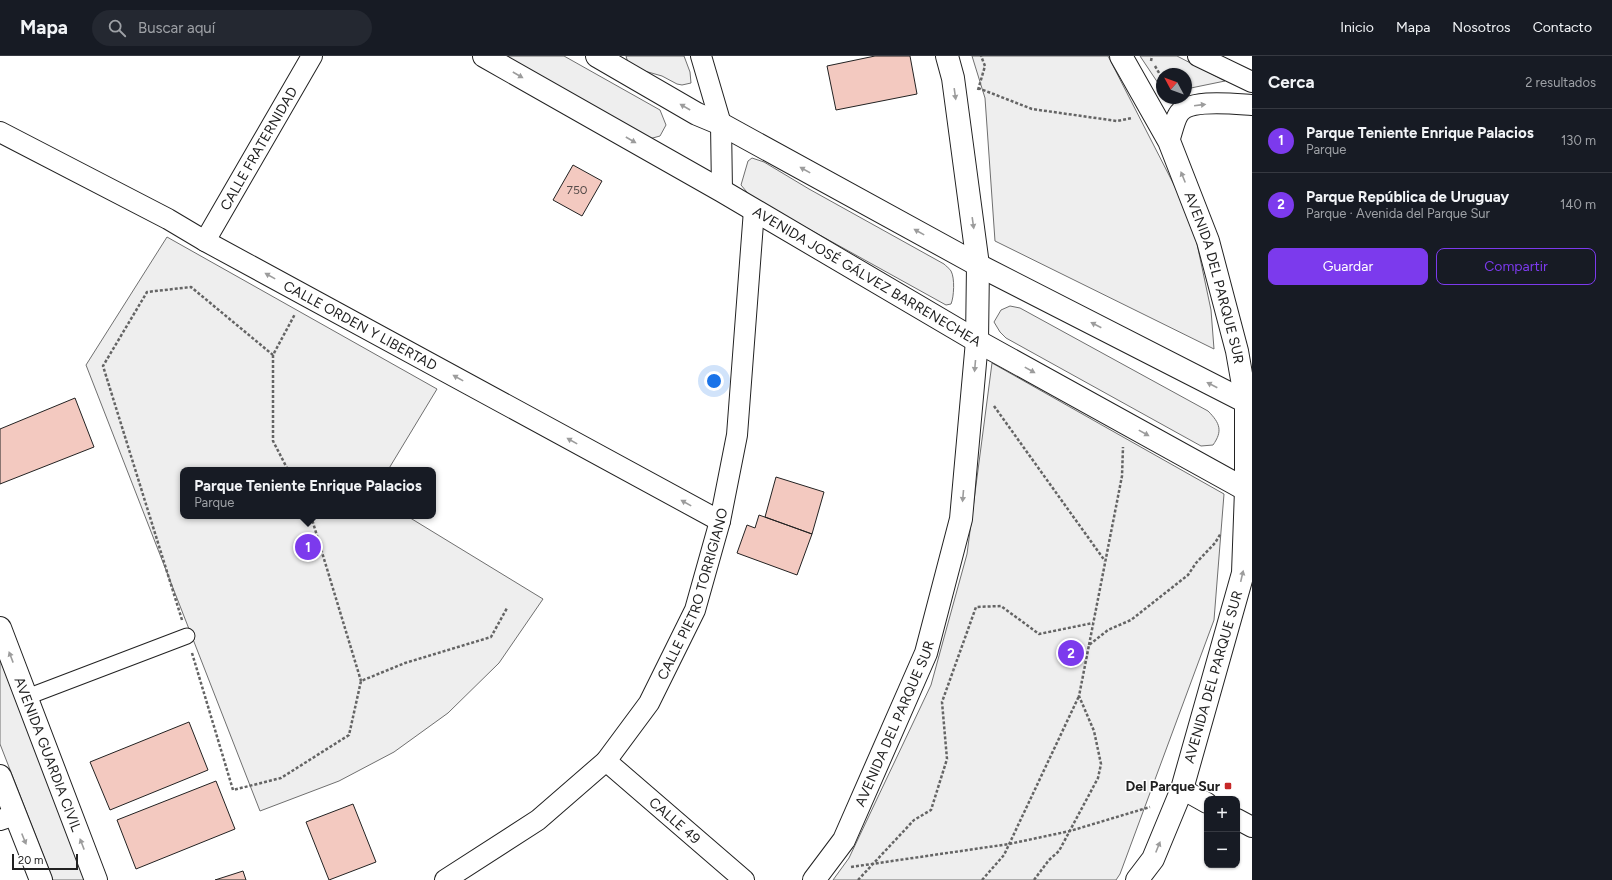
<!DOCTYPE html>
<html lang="es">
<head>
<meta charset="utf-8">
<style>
  body { margin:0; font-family:Figtree,sans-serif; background:#242831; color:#f1f3f6 }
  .controls { position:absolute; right:12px; bottom:12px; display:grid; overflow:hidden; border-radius:8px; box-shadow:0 1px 3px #0004 }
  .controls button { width:36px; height:36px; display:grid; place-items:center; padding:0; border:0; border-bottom:1px solid #363941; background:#171b24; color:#f1f3f6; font:20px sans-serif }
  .compass { position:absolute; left:1156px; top:12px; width:36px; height:36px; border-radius:50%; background:#171b24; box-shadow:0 1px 3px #0004; rotate:311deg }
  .scale { position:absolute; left:12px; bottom:10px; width:66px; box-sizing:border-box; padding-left:4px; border:2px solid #222; border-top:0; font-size:11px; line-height:14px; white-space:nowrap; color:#222; -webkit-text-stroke:3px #fff; paint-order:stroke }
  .you { position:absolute; left:714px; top:325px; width:14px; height:14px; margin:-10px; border:3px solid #fff; border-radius:50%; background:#1a73e8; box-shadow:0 0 0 6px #1a73e833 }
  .badge { display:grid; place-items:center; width:26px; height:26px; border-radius:50%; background:#7c3aed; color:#fff; font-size:13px; font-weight:700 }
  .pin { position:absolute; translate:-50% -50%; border:2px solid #fff; box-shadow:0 1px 4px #0006 }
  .popup { position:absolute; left:180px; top:411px; width:256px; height:52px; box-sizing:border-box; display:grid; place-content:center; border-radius:8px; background:#171b24; filter:drop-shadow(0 1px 3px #0005); font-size:13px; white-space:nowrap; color:#9ea1a6 }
  .popup b { font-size:15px; color:#f1f3f6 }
  .popup::after { content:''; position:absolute; left:50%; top:100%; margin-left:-8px; border:8px solid transparent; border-top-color:#171b24 }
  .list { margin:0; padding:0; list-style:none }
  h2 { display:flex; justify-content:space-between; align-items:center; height:52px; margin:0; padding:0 16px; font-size:17px }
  h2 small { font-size:13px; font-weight:400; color:#9ea1a6 }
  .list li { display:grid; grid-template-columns:26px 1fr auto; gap:12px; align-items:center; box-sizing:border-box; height:64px; padding:0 16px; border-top:1px solid #363941 }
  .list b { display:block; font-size:15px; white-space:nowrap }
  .list p { margin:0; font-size:13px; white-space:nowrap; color:#9ea1a6 }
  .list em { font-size:13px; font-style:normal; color:#9ea1a6 }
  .actions { display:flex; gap:8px; padding:12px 16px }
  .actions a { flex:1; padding:9px 0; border:1px solid #7c3aed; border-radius:8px; text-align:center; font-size:14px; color:#7c3aed }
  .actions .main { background:#7c3aed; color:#fff }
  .icon { flex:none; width:22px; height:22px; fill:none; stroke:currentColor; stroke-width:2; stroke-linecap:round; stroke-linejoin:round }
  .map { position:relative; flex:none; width:1252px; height:824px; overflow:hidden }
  header { display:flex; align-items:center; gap:24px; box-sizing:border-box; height:56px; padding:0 20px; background:#171b24; border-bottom:1px solid #363941 }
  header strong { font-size:19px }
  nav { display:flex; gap:22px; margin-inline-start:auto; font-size:14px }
  .search { width:280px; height:36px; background:#242831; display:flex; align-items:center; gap:10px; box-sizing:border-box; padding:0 14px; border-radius:22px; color:#9ea1a6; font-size:15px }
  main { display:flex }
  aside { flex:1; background:#171b24 }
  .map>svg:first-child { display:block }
  .green { fill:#eee; stroke:#6f6f6f }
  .building { fill:#f3c9c0; stroke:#222 }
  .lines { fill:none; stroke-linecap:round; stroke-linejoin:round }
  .pedestrian-casing { stroke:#222; stroke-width:17 }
  .minor-casing { stroke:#222; stroke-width:22 }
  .secondary-casing { stroke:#222; stroke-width:24 }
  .path { stroke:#646464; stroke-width:2.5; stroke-dasharray:3 2; stroke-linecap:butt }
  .pedestrian { stroke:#fff; stroke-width:15 }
  .minor { stroke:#fff; stroke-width:20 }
  .secondary { stroke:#fff; stroke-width:22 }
  .oneway { fill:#9c9c9c }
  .poi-dot { fill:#c62828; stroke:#fff; stroke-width:1.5 }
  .labels { text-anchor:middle; stroke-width:3; stroke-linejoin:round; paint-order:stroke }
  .number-label { font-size:12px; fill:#564c4a }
  .street-label { font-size:14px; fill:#222; stroke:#fff }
  .poi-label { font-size:14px; font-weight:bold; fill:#222; stroke:#fff; text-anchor:end }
</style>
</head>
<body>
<header>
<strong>Mapa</strong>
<div class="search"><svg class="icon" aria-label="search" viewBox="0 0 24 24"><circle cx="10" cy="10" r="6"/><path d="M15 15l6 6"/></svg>Buscar aquí</div>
<nav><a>Inicio</a><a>Mapa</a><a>Nosotros</a><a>Contacto</a></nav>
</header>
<main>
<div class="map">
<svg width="1252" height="824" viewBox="0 0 1252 824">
  <rect width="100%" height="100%" fill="#fff"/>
  <path class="green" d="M505 0H564L660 54 666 69 660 80 649 83Z
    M626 0H684L690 16 691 27 682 29 677 28 662 20 634 12 628 7Z
    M972 0H1108L1192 164 1211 254 1214 293 995 185 985 42Z
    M1140 0H1177L1225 25 1186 33V18H1162V33Z
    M752 102 764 106 809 133 944 208C946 210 950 213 951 215 955 222 954 241 951 248L946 249 751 141 741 129 748 105Z
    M167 181 437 333 388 414H183V460H407L543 543 499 607 448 657 394 696 339 725 260 755 86 309Z
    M1010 250 1020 252 1208 355C1220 367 1223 375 1213 389L1201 390 1006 282 1000 276 994 266 1001 254Z
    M992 307 1224 438 1214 564 1120 818 1116 824H833L849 802 931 629 967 498Z
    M0 603 86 824H53L0 688Z"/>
  <path class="building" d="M875 0H910L917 38 836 54 827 10Z
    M573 109 602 125 582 160 553 144Z
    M75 342 94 391 0 428V373Z
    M776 421 824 436 812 478 765 461Z
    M759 459 812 478 797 519 737 497 747 469 755 472Z
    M189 666 208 714 110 754 90 706Z
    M216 725 235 773 136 813 117 764Z
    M353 748 376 806 329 824 306 766Z
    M243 815 246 824H215Z"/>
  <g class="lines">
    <g class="pedestrian-casing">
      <path id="pedestrian" d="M27 641 187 580"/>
    </g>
    <g class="minor-casing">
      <g id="minor">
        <path d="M701 0 721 68 722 135"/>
        <path d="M1198 0 1252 26"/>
        <path id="s1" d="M0 76 168 163 205 185 720 465"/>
        <path d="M1169 85C1172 77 1174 66 1178 59 1187 42 1235 48 1252 49"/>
        <path id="s2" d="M205 185 312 0"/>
        <path id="s3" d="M606 705 744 824"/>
        <path d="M1182 733 1207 747"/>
        <path d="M1237 763 1252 771"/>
        <path d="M0 764 15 759"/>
        <path id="s4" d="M445 824 538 764 606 705 649 647 695 554 720 465 737 379 754 154"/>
      </g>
    </g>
    <g class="secondary-casing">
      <g id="secondary">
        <path id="s5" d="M484 0 722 135 977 285 1252 437"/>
        <path d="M597 0 697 58 721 68 978 209 1252 349"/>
        <path id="s6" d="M1121 0 1169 85 1208 185 1237 295 1246 346V434L1243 517 1182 733 1153 803 1137 824"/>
        <path id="s7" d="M0 572 96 824"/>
        <path d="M0 720 41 824"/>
        <path id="s8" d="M814 824 844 784 926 597 961 463 977 285 978 209 953 22 947 0"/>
      </g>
    </g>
    <path class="path" d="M1151 5 1152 0
      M1155 10 1162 22
      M978 32 1032 53 1117 65 1132 62
      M978 34 985 10 981 0
      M273 299V385L288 414
      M994 350 1105 505
      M311 460 361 625
      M182 564 103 310 147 236 191 231 273 299 295 258
      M1089 589 1122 420 1123 391
      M192 597 233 734 281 722 349 679 361 625 405 607 491 581 507 552
      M851 811 1009 788 1070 775 1150 751
      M858 824 914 764 931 754 947 703 942 646 976 551 1001 550 1039 578 1093 567
      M982 824 1004 799 1079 640
      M1034 824 1049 804 1059 795 1098 722 1101 708 1094 675 1079 640 1089 589 1108 574 1131 564 1188 519 1196 507 1215 487 1221 477"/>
    <use href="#pedestrian" class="pedestrian"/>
    <use href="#minor" class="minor"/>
    <use href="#secondary" class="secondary"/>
  </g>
  <defs><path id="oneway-solid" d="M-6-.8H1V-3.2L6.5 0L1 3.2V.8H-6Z"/></defs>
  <g class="oneway">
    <use href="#oneway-solid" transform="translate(518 19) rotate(30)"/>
    <use href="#oneway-solid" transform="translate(955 38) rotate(82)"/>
    <use href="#oneway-solid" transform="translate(1200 49) rotate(-7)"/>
    <use href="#oneway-solid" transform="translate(685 51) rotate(-150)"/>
    <use href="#oneway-solid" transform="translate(631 84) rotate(30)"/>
    <use href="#oneway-solid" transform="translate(805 114) rotate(-151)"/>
    <use href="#oneway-solid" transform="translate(1183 121) rotate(-112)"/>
    <use href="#oneway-solid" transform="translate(973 167) rotate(82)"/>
    <use href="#oneway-solid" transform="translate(919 176) rotate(-151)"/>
    <use href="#oneway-solid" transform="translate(270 220) rotate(-151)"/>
    <use href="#oneway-solid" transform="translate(1096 269) rotate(-153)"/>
    <use href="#oneway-solid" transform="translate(975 310) rotate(95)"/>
    <use href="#oneway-solid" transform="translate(1030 314) rotate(29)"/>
    <use href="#oneway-solid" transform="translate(458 322) rotate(-151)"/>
    <use href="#oneway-solid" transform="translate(1212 329) rotate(-153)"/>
    <use href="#oneway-solid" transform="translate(1144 377) rotate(29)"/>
    <use href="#oneway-solid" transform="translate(572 385) rotate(-151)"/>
    <use href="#oneway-solid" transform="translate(963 440) rotate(95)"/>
    <use href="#oneway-solid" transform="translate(686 447) rotate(-151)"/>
    <use href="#oneway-solid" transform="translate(1242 520) rotate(-77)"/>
    <use href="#oneway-solid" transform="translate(11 601) rotate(-111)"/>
    <use href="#oneway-solid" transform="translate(24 783) rotate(68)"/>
    <use href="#oneway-solid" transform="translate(82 788) rotate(-111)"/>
    <use href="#oneway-solid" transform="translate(1158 791) rotate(-68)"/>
  </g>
  <rect class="poi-dot" x="1224" y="726" width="8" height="8" rx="2"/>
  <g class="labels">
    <g class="number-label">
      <text x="577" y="138">750</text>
    </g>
    <g class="street-label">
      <text dy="5" stroke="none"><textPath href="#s2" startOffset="107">CALLE FRATERNIDAD</textPath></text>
      <text dy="5" stroke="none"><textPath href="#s5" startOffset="442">AVENIDA JOSÉ GÁLVEZ BARRENECHEA</textPath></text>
      <text dy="5" stroke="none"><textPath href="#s6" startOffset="242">AVENIDA DEL PARQUE SUR</textPath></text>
      <text dy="5" stroke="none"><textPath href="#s1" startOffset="409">CALLE ORDEN Y LIBERTAD</textPath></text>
      <text dy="5" stroke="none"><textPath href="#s4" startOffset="391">CALLE PIETRO TORRIGIANO</textPath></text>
      <text transform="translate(1213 621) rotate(-74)" y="5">AVENIDA DEL PARQUE SUR</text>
      <text dy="5" stroke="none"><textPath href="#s8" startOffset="177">AVENIDA DEL PARQUE SUR</textPath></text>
      <text dy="5" stroke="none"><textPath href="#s7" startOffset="135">AVENIDA GUARDIA CIVIL</textPath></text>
      <text dy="5" stroke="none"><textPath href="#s3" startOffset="91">CALLE 49</textPath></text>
    </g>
    <g class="poi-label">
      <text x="1220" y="735">Del Parque Sur</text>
    </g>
  </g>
</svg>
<div class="controls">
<button>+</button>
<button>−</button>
</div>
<svg class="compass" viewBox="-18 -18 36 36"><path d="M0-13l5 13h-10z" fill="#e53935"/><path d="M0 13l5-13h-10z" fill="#9ea1a6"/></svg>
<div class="scale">20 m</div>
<div class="you"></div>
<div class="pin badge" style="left:308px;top:491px">1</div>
<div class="popup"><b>Parque Teniente Enrique Palacios</b>Parque</div>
<div class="pin badge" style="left:1071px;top:597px">2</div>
</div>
<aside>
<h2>Cerca<small>2 resultados</small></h2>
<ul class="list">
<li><span class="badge">1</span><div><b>Parque Teniente Enrique Palacios</b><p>Parque</p></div><em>130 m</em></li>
<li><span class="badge">2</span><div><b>Parque República de Uruguay</b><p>Parque · Avenida del Parque Sur</p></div><em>140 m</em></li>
</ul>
<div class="actions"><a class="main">Guardar</a><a>Compartir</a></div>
</aside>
</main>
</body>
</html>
